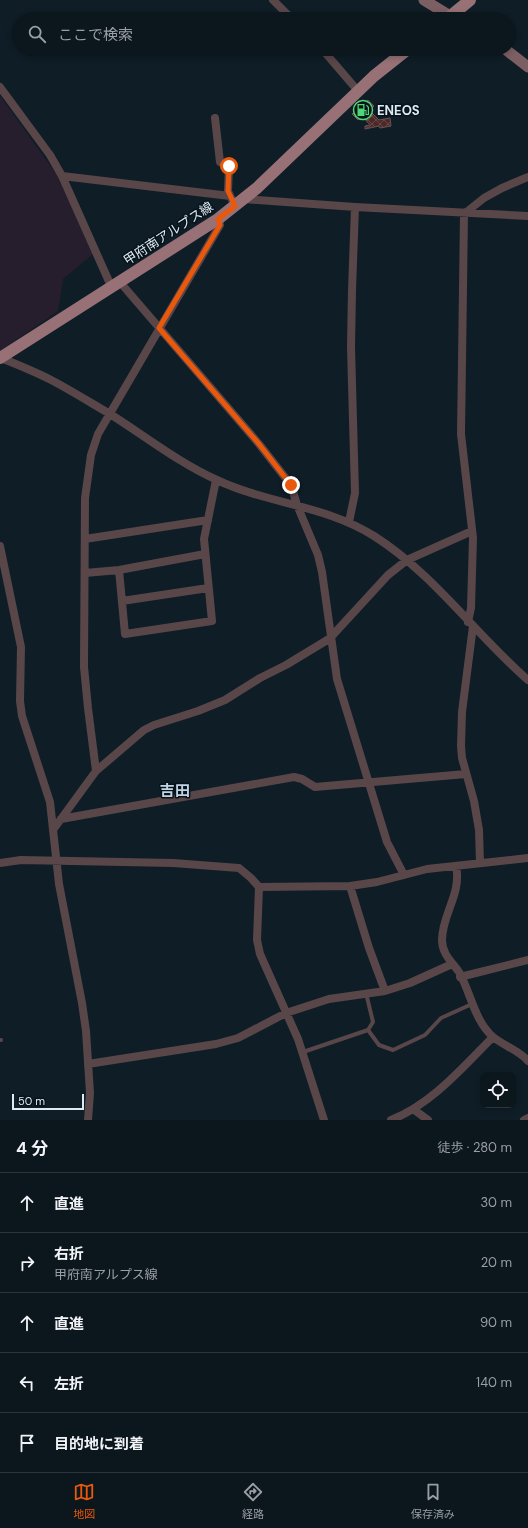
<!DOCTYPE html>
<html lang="ja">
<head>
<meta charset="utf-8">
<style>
  body { margin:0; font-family:"DM Sans","Noto Sans JP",sans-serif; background:#19232a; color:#f1f3f6 }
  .controls { position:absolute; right:12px; bottom:12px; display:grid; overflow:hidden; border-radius:8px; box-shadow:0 2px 6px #0003 }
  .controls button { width:36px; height:36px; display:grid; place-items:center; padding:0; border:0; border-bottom:1px solid #2b353b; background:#0b161d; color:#f1f3f6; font:20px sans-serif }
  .scale { position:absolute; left:12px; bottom:10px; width:72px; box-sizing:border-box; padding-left:4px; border:2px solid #dfe9f0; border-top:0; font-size:11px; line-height:14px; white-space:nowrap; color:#dfe9f0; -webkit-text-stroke:3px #06131d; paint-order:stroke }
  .stop { position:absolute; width:12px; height:12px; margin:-9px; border:3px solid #ea580c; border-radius:50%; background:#fff }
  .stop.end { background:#ea580c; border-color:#fff; box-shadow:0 1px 4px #0008 }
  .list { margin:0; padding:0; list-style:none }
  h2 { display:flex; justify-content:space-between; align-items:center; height:52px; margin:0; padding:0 16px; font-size:17px }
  h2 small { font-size:13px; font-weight:400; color:#9a9fa4 }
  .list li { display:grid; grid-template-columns:26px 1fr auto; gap:12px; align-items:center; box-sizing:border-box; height:60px; padding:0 16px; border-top:1px solid #2b353b }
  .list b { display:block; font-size:15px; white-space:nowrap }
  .list p { margin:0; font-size:13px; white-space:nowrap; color:#9a9fa4 }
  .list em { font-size:13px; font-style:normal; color:#9a9fa4 }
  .icon { flex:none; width:22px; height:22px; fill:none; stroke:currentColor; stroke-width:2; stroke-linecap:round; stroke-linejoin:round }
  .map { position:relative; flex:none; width:528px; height:1120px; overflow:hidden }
  .search { position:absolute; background:#0b161d; box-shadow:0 2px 6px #0003; left:12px; right:12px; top:12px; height:44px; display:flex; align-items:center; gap:10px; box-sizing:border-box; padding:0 14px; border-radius:22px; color:#9a9fa4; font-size:15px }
  .sheet { height:352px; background:#0b161d }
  nav { display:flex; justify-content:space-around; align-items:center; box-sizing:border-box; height:56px; border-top:1px solid #2b353b; background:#0b161d; font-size:11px; color:#9a9fa4 }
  nav a { display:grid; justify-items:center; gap:2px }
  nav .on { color:#ea580c }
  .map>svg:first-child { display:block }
  .industrial { fill:#261e2d }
  .building { fill:url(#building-cross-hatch); stroke:#685352 }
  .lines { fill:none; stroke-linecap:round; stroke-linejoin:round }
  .lane { stroke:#594648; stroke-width:4 }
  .street { stroke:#594648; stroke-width:8 }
  .secondary { stroke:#7c5f62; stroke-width:11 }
  .primary { stroke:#977175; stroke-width:12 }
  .route { stroke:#ea580c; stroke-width:5 }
  .labels { text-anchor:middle; stroke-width:3; stroke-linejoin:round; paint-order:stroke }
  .poi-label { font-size:13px; font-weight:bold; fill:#dfe9f0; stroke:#06131d; text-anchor:start }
  .street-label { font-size:13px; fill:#dfe9f0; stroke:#06131d }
  .quarter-label { font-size:15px; font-weight:bold; fill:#c1d3e1; stroke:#06131d }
</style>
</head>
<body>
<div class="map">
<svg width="528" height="1120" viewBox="0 0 528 1120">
  <defs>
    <pattern id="building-cross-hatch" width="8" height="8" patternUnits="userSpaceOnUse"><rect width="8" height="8" fill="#4d2827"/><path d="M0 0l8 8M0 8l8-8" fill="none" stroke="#664747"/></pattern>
  </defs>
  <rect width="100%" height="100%" fill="#0f1d27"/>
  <path class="industrial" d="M0 96 57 175 93 254 63 279 58 311 0 351Z"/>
  <path class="building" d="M368 100 374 106 369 110 379 120 390 118 391 126 380 128 379 126 365 129V126L370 125 362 116 358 120 352 114Z"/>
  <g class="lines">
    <path class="lane" d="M368 1030 379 1045 393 1050 425 1035 441 1018 472 1004
      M0 1040H1
      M303 1052 368 1030 373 1022 366 993"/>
    <path class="street" d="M273 0 292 19
      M322 49 358 91
      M0 87 50 155 62 176 111 286
      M215 118 220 162 229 166 228 191 232 200
      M62 176 230 196
      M244 199 355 207 528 216
      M119 281 259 444 291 485 297 505 318 555 322 572 337 679 387 842 404 875
      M1 358C18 365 36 372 53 381 72 391 91 403 110 414 145 436 179 463 217 480 268 504 325 505 374 536 434 574 475 634 528 680
      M349 522 355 493 351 347 352 290 355 207
      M85 539 208 520
      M0 546 21 647 20 701 22 716 50 802 59 884 82 1003 86 1031 90 1093 88 1120
      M119 570 125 634 212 621 204 539 216 480
      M85 573 119 570 205 554
      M122 601 208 588
      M468 622 471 608 473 538 461 434 464 214 484 198 502 188 528 177
      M473 626 462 712 461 746 462 758 474 801 479 830 480 863
      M96 771 88 708 84 667 85 498 91 455 98 434 220 225 218 219
      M61 819 294 777 302 779 315 787 466 774
      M53 830 96 771 144 730 154 725 198 711 225 700 260 678 286 665 324 642 331 637 388 575 407 560 472 531
      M0 863 21 860 173 863 239 868 251 878 259 887 257 940 260 954 298 1039 324 1120
      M456 866C462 894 442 914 442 940 442 954 452 962 459 972 471 993 474 1020 493 1037 504 1046 519 1050 528 1061
      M350 886 369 948 385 991
      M259 887 350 886 377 882 427 869 528 858
      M460 977 528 960
      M88 1064 216 1044 238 1038 286 1013 329 999 385 991 410 983 452 964
      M413 1109 428 1120
      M391 1120C432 1104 463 1067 493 1037
      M524 1120 528 1118"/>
    <path class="secondary" d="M424 0 455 19
      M505 49 528 67"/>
    <path class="primary" d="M447 19 470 0
      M0 358 218 219 257 188 374 76 408 49"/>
  </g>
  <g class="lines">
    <path class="route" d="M229 166 228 191 235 206 218 219 220 225 159 328 259 444 291 485"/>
  </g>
  <defs>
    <g id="fuel-ring" transform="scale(1)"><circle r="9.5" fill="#06131d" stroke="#4fd675" stroke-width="1.5"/><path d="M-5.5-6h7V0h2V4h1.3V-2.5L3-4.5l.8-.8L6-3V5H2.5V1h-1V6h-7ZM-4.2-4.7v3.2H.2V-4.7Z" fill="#4fd675"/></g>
  </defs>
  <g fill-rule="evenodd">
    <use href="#fuel-ring" x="363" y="110"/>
  </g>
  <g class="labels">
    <g class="poi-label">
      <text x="377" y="115">ENEOS</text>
    </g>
    <g class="street-label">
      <text transform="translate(168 233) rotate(-33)" y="5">甲府南アルプス線</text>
    </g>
    <g class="quarter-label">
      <text x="175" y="796">吉田</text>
    </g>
  </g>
</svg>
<div class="controls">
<button><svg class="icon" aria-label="locate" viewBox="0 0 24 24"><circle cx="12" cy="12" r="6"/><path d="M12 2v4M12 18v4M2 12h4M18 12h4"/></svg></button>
</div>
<div class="scale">50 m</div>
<div class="stop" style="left:229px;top:166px"></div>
<div class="stop end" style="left:291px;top:485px"></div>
<div class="search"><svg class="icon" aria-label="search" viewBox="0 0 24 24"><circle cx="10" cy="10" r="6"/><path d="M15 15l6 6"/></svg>ここで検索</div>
</div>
<section class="sheet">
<h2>4 分<small>徒歩 · 280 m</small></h2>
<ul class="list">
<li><svg class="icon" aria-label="ahead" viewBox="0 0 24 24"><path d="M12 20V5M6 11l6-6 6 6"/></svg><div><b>直進</b></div><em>30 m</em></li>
<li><svg class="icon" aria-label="right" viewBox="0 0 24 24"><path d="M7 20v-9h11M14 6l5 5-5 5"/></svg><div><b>右折</b><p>甲府南アルプス線</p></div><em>20 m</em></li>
<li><svg class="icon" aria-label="ahead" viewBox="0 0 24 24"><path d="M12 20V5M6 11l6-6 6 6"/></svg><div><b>直進</b></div><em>90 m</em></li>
<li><svg class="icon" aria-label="left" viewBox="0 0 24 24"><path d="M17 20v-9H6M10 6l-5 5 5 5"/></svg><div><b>左折</b></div><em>140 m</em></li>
<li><svg class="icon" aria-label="arrive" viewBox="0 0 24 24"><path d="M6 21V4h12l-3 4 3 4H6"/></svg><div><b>目的地に到着</b></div></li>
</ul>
</section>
<nav>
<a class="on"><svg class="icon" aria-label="map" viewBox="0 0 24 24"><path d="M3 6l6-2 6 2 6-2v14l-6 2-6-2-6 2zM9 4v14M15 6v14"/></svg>地図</a>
<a><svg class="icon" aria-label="directions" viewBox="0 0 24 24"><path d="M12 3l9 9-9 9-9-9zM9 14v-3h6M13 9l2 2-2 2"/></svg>経路</a>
<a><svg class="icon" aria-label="saved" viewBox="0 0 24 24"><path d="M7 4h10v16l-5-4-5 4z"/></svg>保存済み</a>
</nav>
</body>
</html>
